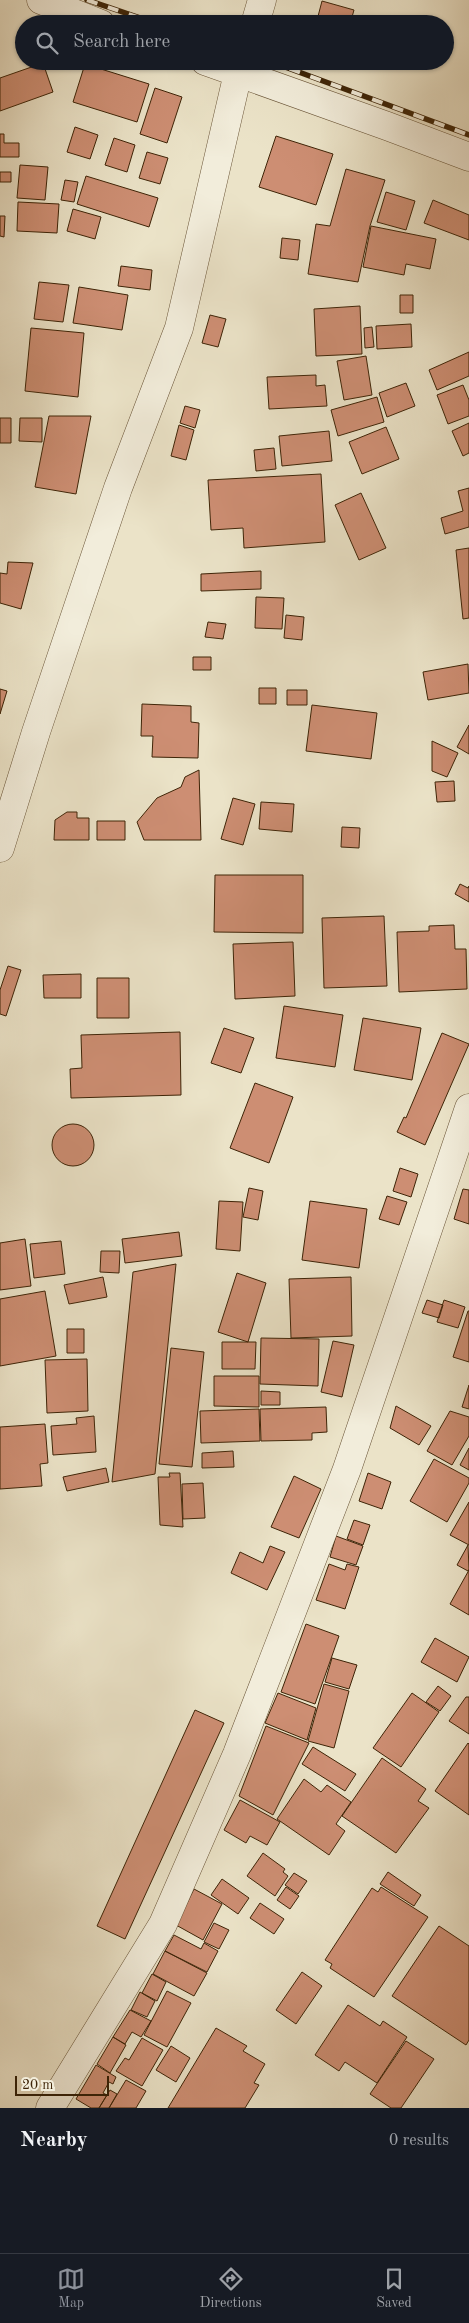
<!DOCTYPE html>
<html lang="en">
<head>
<meta charset="utf-8">
<style>
  body { margin:0; font-family:"Old Standard TT",serif; background:#20242c; color:#f1f3f6 }
  .scale { position:absolute; left:15px; bottom:12px; width:94px; box-sizing:border-box; padding-left:5px; border:2px solid #3e2407; border-top:0; font-size:14px; line-height:18px; white-space:nowrap; color:#3e2407; -webkit-text-stroke:4px #f2eddb; paint-order:stroke }
  .list { margin:0; padding:0; list-style:none }
  h2 { display:flex; justify-content:space-between; align-items:center; height:65px; margin:0; padding:0 20px; font-size:21px }
  h2 small { font-size:16px; font-weight:400; color:#9ea1a6 }
  .icon { flex:none; width:28px; height:28px; fill:none; stroke:currentColor; stroke-width:2; stroke-linecap:round; stroke-linejoin:round }
  .map { position:relative; flex:none; width:469px; height:2108px; overflow:hidden }
  .search { position:absolute; background:#171b24; box-shadow:0 1px 4px #0004; left:15px; right:15px; top:15px; height:55px; display:flex; align-items:center; gap:12px; box-sizing:border-box; padding:0 18px; border-radius:28px; color:#9ea1a6; font-size:19px }
  .sheet { height:145px; background:#171b24 }
  nav { display:flex; justify-content:space-around; align-items:center; box-sizing:border-box; height:70px; border-top:1px solid #363941; background:#171b24; font-size:14px; color:#9ea1a6 }
  nav a { display:grid; justify-items:center; gap:2px }
  nav .on { color:#8c9099 }
  .map>svg:first-child { display:block }
  .building { fill:#cd8e73; stroke:#3e2407 }
  .lines { fill:none; stroke-linecap:round; stroke-linejoin:round }
  .minor-casing { stroke:#695437; stroke-width:29 }
  .minor { stroke:#f2eddb; stroke-width:28 }
  .rail-casing { stroke:#3e2407; stroke-width:5.5 }
  .rail { stroke:#f2eddb; stroke-width:4; stroke-dasharray:11; stroke-linecap:butt }
</style>
</head>
<body>
<div class="map">
<svg width="469" height="2108" viewBox="0 0 469 2108">
  <rect width="100%" height="100%" fill="#ebe3c8"/>
  <filter id="stains"><feTurbulence type="fractalNoise" baseFrequency=".004" numOctaves="4"/><feColorMatrix values="0 0 0 0 .2 0 0 0 0 .09 0 0 0 0 .02 0 0 0 .5 -.17"/></filter>
  <radialGradient id="worn" r=".72"><stop offset=".6" stop-color="#630" stop-opacity="0"/><stop offset="1" stop-color="#630" stop-opacity=".3"/></radialGradient>
  <path class="building" d="M322 1 354 10 350 24H316Z
    M43 63 53 92 0 111V78Z
    M85 64 149 84 137 122 73 102Z
    M155 88 182 97 167 143 140 134Z
    M75 127 98 135 90 159 67 152Z
    M0 134H4V143H19V157H0Z
    M276 136 333 154 316 205 259 187Z
    M114 138 135 145 127 172 105 165Z
    M147 152 168 158 160 184 139 178Z
    M20 165 48 167 45 200 17 198Z
    M346 169 385 180 370 226 358 282 308 274 316 224 330 226Z
    M0 172H11V182H0Z
    M86 176 158 198 149 227 77 204Z
    M65 180 78 182 74 202 61 200Z
    M386 192 415 201 406 230 377 222Z
    M433 200 469 215V240L424 223Z
    M18 202 59 204 57 233 17 231Z
    M73 209 101 217 95 239 67 231Z
    M0 216H5L4 237 0 236Z
    M371 226 436 239 430 269 406 264 404 275 363 267Z
    M282 238 300 240 298 260 280 258Z
    M121 266 152 270 150 290 118 286Z
    M39 282 69 285 63 322 34 319Z
    M79 287 128 295 122 330 73 323Z
    M400 295H413V313H400Z
    M360 306 362 354 316 356 314 309Z
    M210 315 226 319 218 347 202 343Z
    M411 324 412 347 377 349 376 326Z
    M372 327 374 347 365 348 364 328Z
    M31 328 84 333 78 397 25 391Z
    M469 352V376L437 390 429 370Z
    M366 356 372 395 344 400 337 361Z
    M316 375V386L325 385 327 406 269 409 267 377Z
    M406 383 415 406 387 417 379 393Z
    M463 385 469 400V416L448 424 437 395Z
    M377 397 384 422 338 436 331 410Z
    M185 406 200 410 195 428 180 423Z
    M49 416H91L76 494 35 487Z
    M0 418H11V443H0Z
    M20 418H42V442L19 441Z
    M469 423V453L463 456 452 431Z
    M179 425 194 430 186 460 171 456Z
    M386 427 399 459 362 474 349 442Z
    M329 431 332 461 282 466 279 436Z
    M274 448 276 469 256 471 254 450Z
    M321 474 325 542 244 548 243 528 211 530 208 480Z
    M469 488V527L445 534 441 518 463 511 458 491Z
    M361 493 386 548 359 560 335 505Z
    M469 548V618L463 619 456 550Z
    M8 562 33 563 21 609 0 603V573L7 574Z
    M261 571V589L201 591V574Z
    M256 597 284 598 282 629 255 628Z
    M286 615 304 617 302 640 284 638Z
    M208 622 226 624 223 639 205 637Z
    M193 657H211V670H193Z
    M468 664 469 693 428 700 423 672Z
    M259 688H276V704H259Z
    M0 689 7 691 0 714Z
    M287 690H307V705H287Z
    M142 704 191 706V722L199 723 198 758 152 757 153 736H141Z
    M312 705 377 713 371 759 306 751Z
    M469 725V754L457 747Z
    M432 741 458 753 447 777 432 771Z
    M199 770 201 840H144L137 822 157 798 181 787 185 777Z
    M454 781 455 801 437 802 435 782Z
    M233 798 255 804 243 845 221 839Z
    M261 802 294 804 292 832 259 829Z
    M67 812H77V818H89V840H54L55 820Z
    M97 821H125V840H97Z
    M342 827 360 828 359 848 341 847Z
    M215 875H303V933L214 932Z
    M460 884 468 888 469 886V902L455 894Z
    M384 916 387 986 324 988 322 918Z
    M454 925 455 949H466L467 989 399 992 397 932 429 931V926Z
    M293 942 295 996 235 999 233 944Z
    M8 966 21 970 6 1016 0 1014V990Z
    M81 974V998H44L43 975Z
    M97 978H129V1018H97Z
    M284 1006 343 1015 335 1067 276 1058Z
    M363 1018 421 1028 412 1080 354 1070Z
    M224 1028 254 1038 241 1073 211 1063Z
    M180 1032 181 1095 71 1098 70 1069 82 1068 81 1035Z
    M442 1033 469 1044 425 1145 397 1132 404 1117 406 1118Z
    M255 1083 293 1097 269 1163 230 1148Z
    M52 1145a21 21 0 1 1 42 0a21 21 0 1 1-42 0Z
    M400 1168 418 1174 411 1197 393 1191Z
    M249 1188 263 1191 258 1220 243 1217Z
    M463 1189 469 1190V1224L454 1219Z
    M387 1196 407 1202 399 1225 379 1219Z
    M219 1201 243 1202 240 1251 216 1249Z
    M310 1201 367 1209 359 1268 302 1260Z
    M179 1232 182 1256 125 1263 122 1239Z
    M25 1239 31 1286 0 1290V1243Z
    M61 1241 65 1274 34 1278 30 1244Z
    M101 1251H120L119 1273 100 1272Z
    M176 1264 155 1474 112 1482 133 1272Z
    M237 1273 266 1283 248 1342 218 1332Z
    M103 1277 107 1297 69 1304 64 1285Z
    M351 1277 352 1336 291 1338 289 1279Z
    M45 1291 56 1356 0 1366V1299Z
    M427 1300 443 1305 439 1318 422 1313Z
    M444 1300 465 1307 458 1328 437 1322Z
    M468 1311H469V1362L453 1357Z
    M67 1329H84V1353H67Z
    M261 1338 319 1339 318 1386 260 1384Z
    M333 1341 354 1345 342 1397 321 1392Z
    M222 1342H256L255 1369H222Z
    M171 1348 204 1352 192 1467 159 1464Z
    M87 1359 88 1411 47 1413 45 1360Z
    M214 1376H259V1407L214 1406Z
    M469 1385V1409L462 1407Z
    M261 1391 280 1392V1405H261Z
    M396 1406 431 1426 419 1445 390 1428Z
    M326 1407 327 1432 312 1433V1440L261 1441 260 1409Z
    M259 1409 260 1441 201 1443 200 1411Z
    M450 1411 469 1417V1436L452 1465 427 1451Z
    M94 1416 96 1452 53 1455 51 1426 77 1424 76 1418Z
    M45 1424 48 1463 40 1464 42 1486 0 1489V1427Z
    M469 1448V1470L460 1465Z
    M233 1451 234 1467 202 1468V1453Z
    M434 1459 469 1478V1483L447 1522 410 1501Z
    M106 1468 109 1482 67 1491 63 1477Z
    M169 1473H180L183 1527 160 1525 158 1477H170Z
    M368 1473 391 1482 382 1509 359 1501Z
    M294 1476 321 1489 299 1538 271 1527Z
    M203 1483 205 1518 183 1519 182 1484Z
    M469 1502V1545L450 1535Z
    M354 1520 370 1525 363 1545 347 1539Z
    M336 1536 363 1546 356 1565 330 1557Z
    M468 1545 469 1569 468 1571 457 1565Z
    M270 1546 285 1552 267 1590 231 1573 240 1552 263 1563Z
    M329 1564 345 1570 347 1564 359 1567 345 1609 316 1600Z
    M469 1570V1615L450 1604Z
    M306 1624 339 1636 315 1704 281 1692Z
    M435 1638 469 1657 457 1682 421 1662Z
    M332 1658 357 1665 349 1689 325 1682Z
    M324 1684 349 1691 334 1748 308 1741Z
    M438 1686 451 1696 440 1711 426 1702Z
    M278 1693 316 1708 307 1740 265 1723Z
    M412 1693 439 1712 401 1767 373 1748Z
    M466 1697H469V1734L449 1721Z
    M195 1710 224 1723 125 1939 97 1926Z
    M266 1726 309 1743 273 1815 239 1796Z
    M468 1743 469 1744V1815L435 1791Z
    M313 1747 356 1774 345 1791 302 1764Z
    M382 1758 426 1789 418 1801 429 1808 396 1853 342 1816Z
    M304 1779 321 1792 327 1785 351 1802 336 1824 345 1831 329 1855 277 1819Z
    M240 1800 280 1822 267 1845 250 1836 246 1843 224 1830Z
    M263 1853 285 1869 283 1872 288 1876 275 1896 247 1876Z
    M388 1872 421 1895 414 1906 380 1884Z
    M294 1873 307 1881 298 1894 285 1885Z
    M222 1879 249 1898 238 1914 211 1895Z
    M286 1887 299 1896 290 1909 277 1900Z
    M381 1887 428 1917 374 1997 330 1968 332 1964 325 1960 372 1888 378 1892Z
    M194 1889 222 1904 203 1940 176 1925Z
    M260 1903 284 1919 274 1934 250 1918Z
    M214 1923 229 1930 219 1949 204 1942Z
    M439 1926 469 1946V2040L466 2045 392 1996Z
    M174 1935 201 1949 204 1943 218 1951 207 1972 165 1951Z
    M165 1951 207 1973 194 1996 153 1974Z
    M302 1972 322 1986 296 2024 276 2010Z
    M152 1974 166 1982 157 2001 142 1993Z
    M167 1991 191 2003 167 2047 144 2035Z
    M140 1992 155 2001 147 2017 131 2010Z
    M348 2005 380 2026 383 2021 407 2037 377 2083 345 2062 339 2071 315 2055Z
    M130 2010 151 2021 141 2037 132 2032 125 2044 113 2037Z
    M216 2028 247 2046 243 2051 265 2064 254 2083 259 2085 245 2108H168Z
    M113 2037 126 2045 110 2073 97 2064Z
    M142 2038 163 2050 142 2086 116 2071 125 2058 129 2060Z
    M406 2041 434 2059 401 2108H391L370 2094Z
    M171 2046 190 2058 176 2082 156 2070Z
    M96 2065 116 2077 113 2084 109 2082 103 2093 107 2095 99 2108H91L76 2099Z
    M126 2080 146 2091 136 2108H109Z
    M110 2090 117 2094 109 2108H99Z"/>
  <g class="lines">
    <g class="minor-casing">
      <path id="minor" d="M41 0 101 24
        M255 24 262 0
        M205 61 387 126 469 157
        M0 848 36 732 118 488 179 328 238 73 243 61
        M50 2108 163 1924 237 1754 347 1469 469 1108"/>
    </g>
    <use href="#minor" class="minor"/>
    <g class="rail-casing">
      <path id="rail" d="M87 0 158 24
        M269 61 469 135"/>
    </g>
    <use href="#rail" class="rail"/>
  </g>
  <rect width="100%" height="100%" filter="url(#stains)"/>
  <rect width="100%" height="100%" fill="url(#worn)"/>
</svg>
<div class="scale">20 m</div>
<div class="search"><svg class="icon" aria-label="search" viewBox="0 0 24 24"><circle cx="10" cy="10" r="6"/><path d="M15 15l6 6"/></svg>Search here</div>
</div>
<section class="sheet">
<h2>Nearby<small>0 results</small></h2>
<ul class="list">
</ul>
</section>
<nav>
<a class="on"><svg class="icon" aria-label="map" viewBox="0 0 24 24"><path d="M3 6l6-2 6 2 6-2v14l-6 2-6-2-6 2zM9 4v14M15 6v14"/></svg>Map</a>
<a><svg class="icon" aria-label="directions" viewBox="0 0 24 24"><path d="M12 3l9 9-9 9-9-9zM9 14v-3h6M13 9l2 2-2 2"/></svg>Directions</a>
<a><svg class="icon" aria-label="saved" viewBox="0 0 24 24"><path d="M7 4h10v16l-5-4-5 4z"/></svg>Saved</a>
</nav>
</body>
</html>
